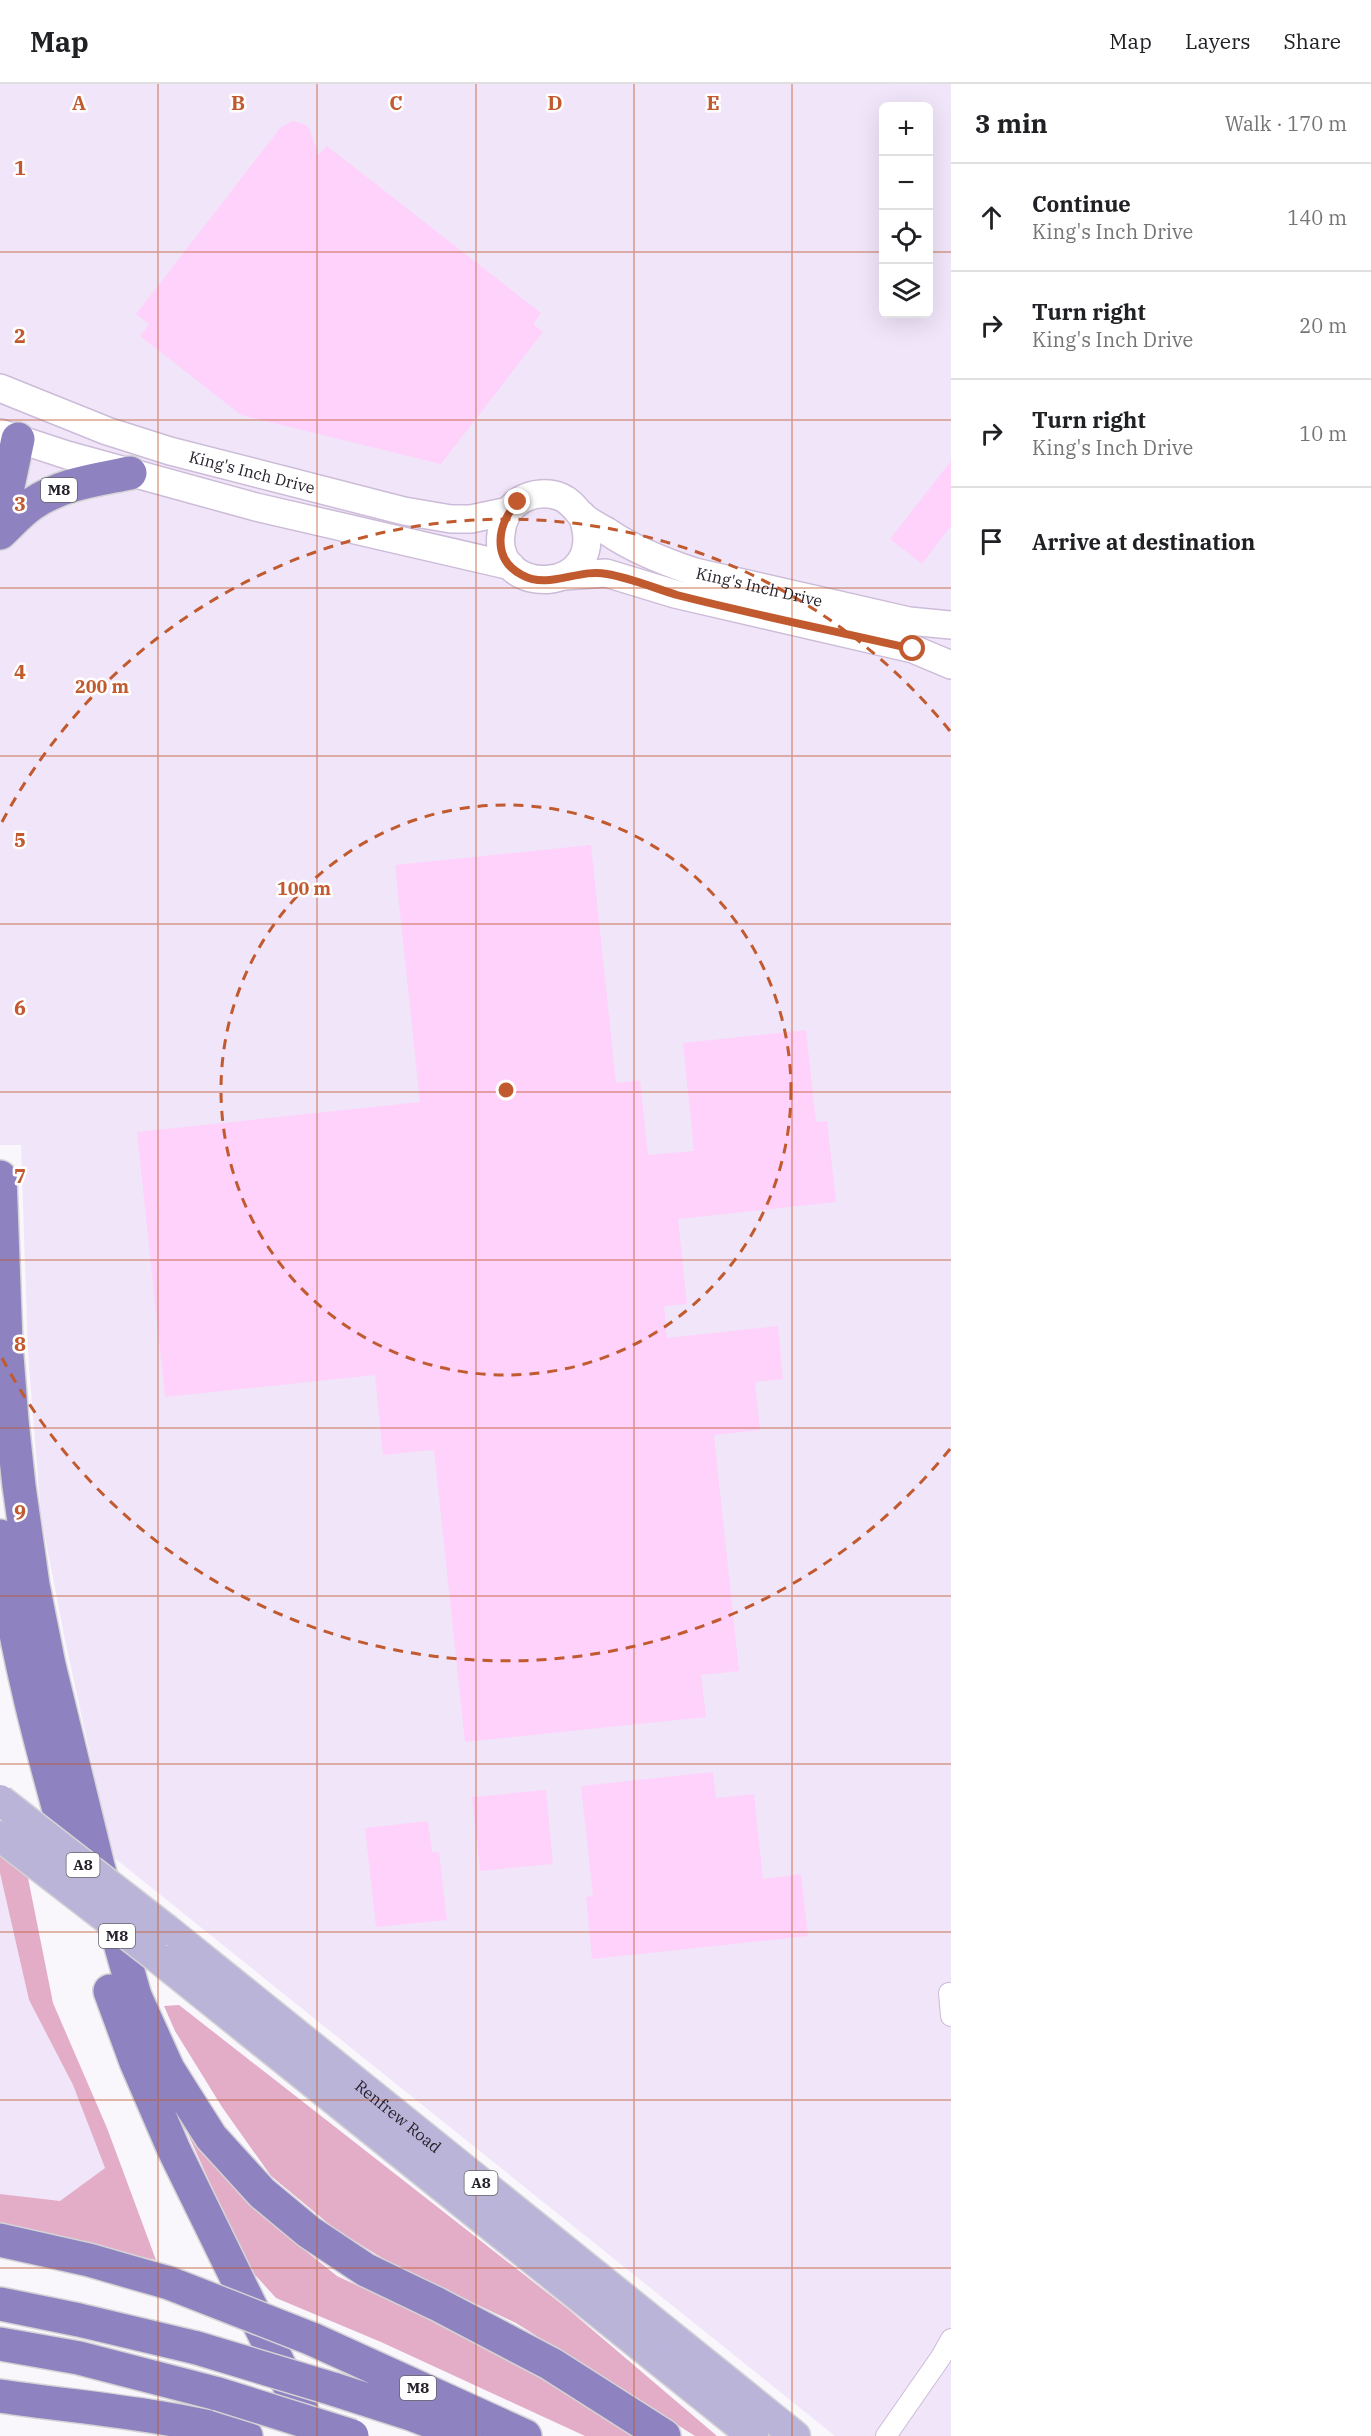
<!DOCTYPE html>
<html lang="en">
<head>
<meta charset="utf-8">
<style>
  body { margin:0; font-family:"IBM Plex Serif",serif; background:#f2f2f2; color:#202124 }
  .controls { position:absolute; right:18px; top:18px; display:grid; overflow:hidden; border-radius:9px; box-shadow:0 6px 24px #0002 }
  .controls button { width:54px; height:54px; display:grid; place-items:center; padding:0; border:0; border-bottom:2px solid #e0e0e0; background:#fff; color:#202124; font:30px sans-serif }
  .stop { position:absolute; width:18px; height:18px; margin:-14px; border:4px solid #c15a2f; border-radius:50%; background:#fff }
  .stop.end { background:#c15a2f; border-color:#fff; box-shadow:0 2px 6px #0008 }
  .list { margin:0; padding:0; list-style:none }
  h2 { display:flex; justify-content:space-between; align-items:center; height:78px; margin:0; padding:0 24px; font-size:26px }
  h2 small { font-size:20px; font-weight:400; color:#757577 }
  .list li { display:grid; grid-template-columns:39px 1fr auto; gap:18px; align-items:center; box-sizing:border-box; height:108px; padding:0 24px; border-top:2px solid #e0e0e0 }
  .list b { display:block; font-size:22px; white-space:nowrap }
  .list p { margin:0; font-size:20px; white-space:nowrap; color:#757577 }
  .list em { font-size:20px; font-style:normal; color:#757577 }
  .icon { flex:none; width:33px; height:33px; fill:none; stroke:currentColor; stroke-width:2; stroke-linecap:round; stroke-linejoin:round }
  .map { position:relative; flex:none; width:951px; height:2352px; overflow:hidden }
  header { display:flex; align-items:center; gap:36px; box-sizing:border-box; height:84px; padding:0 30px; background:#fff; border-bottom:2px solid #e0e0e0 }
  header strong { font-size:28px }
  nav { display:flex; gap:33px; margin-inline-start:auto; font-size:21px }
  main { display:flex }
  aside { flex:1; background:#fff }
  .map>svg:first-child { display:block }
  .built { fill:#f1e5fa; fill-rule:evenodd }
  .forest { fill:#e3adc8 }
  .building { fill:#fed2fa }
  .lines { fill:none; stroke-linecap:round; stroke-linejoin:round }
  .street-casing { stroke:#ccbcd8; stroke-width:22 }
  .secondary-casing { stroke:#ccbcd8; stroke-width:30 }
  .primary-casing { stroke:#d4d3d5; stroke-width:33 }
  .highway-casing { stroke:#d4d3d5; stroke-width:36 }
  .street { stroke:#fff; stroke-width:20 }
  .secondary { stroke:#fff; stroke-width:27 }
  .primary { stroke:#bbb4d9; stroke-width:30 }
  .highway { stroke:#8e82c0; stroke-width:33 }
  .primary-bridge-casing { stroke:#d4d3d5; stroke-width:33; stroke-linecap:butt }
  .highway-bridge-casing { stroke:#d4d3d5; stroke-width:36; stroke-linecap:butt }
  .primary-bridge { stroke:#bbb4d9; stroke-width:30 }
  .highway-bridge { stroke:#8e82c0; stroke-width:33 }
  .route { stroke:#c15a2f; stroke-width:8 }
  .grid { fill:none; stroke:#c15a2f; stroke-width:1.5; stroke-opacity:0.55 }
  .ring { fill:none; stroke:#c15a2f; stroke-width:3; stroke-dasharray:10 8 }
  .labels { text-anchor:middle; stroke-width:5; stroke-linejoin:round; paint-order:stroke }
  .shield { fill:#fff; stroke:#68646b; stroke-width:1.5 }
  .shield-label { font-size:15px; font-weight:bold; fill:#27212c }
  .street-label { font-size:16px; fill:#27212c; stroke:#fff }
  .grid-label { font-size:20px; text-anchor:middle; font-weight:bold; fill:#c15a2f; stroke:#fff; stroke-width:5; stroke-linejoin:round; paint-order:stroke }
  .centre { fill:#c15a2f; stroke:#fff; stroke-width:3 }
  .ring-label { font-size:18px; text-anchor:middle; font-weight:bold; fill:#c15a2f; stroke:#fff; stroke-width:5; stroke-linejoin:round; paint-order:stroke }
</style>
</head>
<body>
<header>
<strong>Map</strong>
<nav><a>Map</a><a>Layers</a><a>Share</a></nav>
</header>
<main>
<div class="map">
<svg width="951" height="2352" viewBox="0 0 951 2352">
  <rect width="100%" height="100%" fill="#f9f6fc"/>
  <path class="built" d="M0 0H951V2352H835L112 1772 64 1551 41 1432 28 1269 21 1061H0ZM884 22H928V230H884Z
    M0 1789 29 1916 73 2001 105 2084 60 2118 0 2110Z"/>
  <path class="forest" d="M0 1772 28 1794 53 1919 107 2044 156 2176 0 2145V2110L60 2117 105 2084 73 2001 29 1916 0 1789Z
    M179 1921 568 2225 717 2352H695L516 2239 392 2180 335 2145 271 2092 222 2023 175 1947 164 1922Z
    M168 2006 223 2082 282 2148 337 2192 439 2240 551 2299 633 2352H585L381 2258 276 2214 248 2183Z"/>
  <path class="building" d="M293 37 306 41 310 46 318 71 327 62 541 229 533 240 543 248 441 380 241 331 140 252 149 240 136 230 281 43Z
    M951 377V442L922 480 890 455Z
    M591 761 616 999 640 996 648 1071 694 1067 683 959 806 946 816 1038 827 1037 836 1118 678 1135 687 1220 664 1222 667 1254 778 1242 783 1295 755 1298 760 1346 714 1351 739 1587 701 1591 706 1633 465 1658 434 1366 383 1371 375 1291 165 1313 137 1048 420 1018 395 781Z
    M713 1688 716 1714 754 1710 763 1795 801 1790 808 1852 592 1875 586 1813 593 1812 581 1702Z
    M546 1706 553 1780 480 1787 472 1713Z
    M428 1737 432 1768H439L447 1836 376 1843 365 1744Z"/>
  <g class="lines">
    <g class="street-casing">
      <path id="street" d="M949 1909 951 1932
        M886 2352 941 2273 951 2255"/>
    </g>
    <g class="secondary-casing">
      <g id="secondary">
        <path id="s1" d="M0 304 107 347 170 367 404 427 451 435H471L509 427"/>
        <path d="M0 349 67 371 256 423 511 482"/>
        <path id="s2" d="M582 431C612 512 492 515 501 450 502 436 509 423 521 416 533 409 548 408 561 413 570 417 575 424 581 431 589 438 599 443 608 448 634 466 665 478 695 488L909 537 951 541"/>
        <path d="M564 492 606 489 675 510 913 565 951 581"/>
      </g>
    </g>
    <g class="primary-casing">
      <g id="primary">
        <path id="s3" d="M167 1846 795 2352"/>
        <path d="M158 1874 753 2352"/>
      </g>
    </g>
    <g class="highway-casing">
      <path id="highway" d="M0 440 18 355
        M0 449C10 440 20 428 32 420 61 400 96 396 130 389
        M0 1093 6 1259 12 1337 19 1402 33 1501 49 1581 98 1782 135 1912 168 1985 211 2053 262 2109 309 2148 366 2186 437 2220 551 2280 664 2352
        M0 1452C14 1567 46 1680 77 1791
        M110 1907 136 1978 174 2066 314 2352
        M0 2156 89 2176 169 2199
        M0 2220 79 2236 197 2264
        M312 2255 525 2352
        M0 2260 79 2274 218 2310
        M333 2305 411 2330 468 2352
        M0 2312C82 2324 166 2330 246 2352"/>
    </g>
    <use href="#street" class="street"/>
    <use href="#secondary" class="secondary"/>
    <use href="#primary" class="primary"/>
    <use href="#highway" class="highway"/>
    <g class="primary-bridge-casing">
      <path id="primary-bridge" d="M0 1716 167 1846
        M0 1752 158 1874"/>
    </g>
    <g class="highway-bridge-casing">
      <path id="highway-bridge" d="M169 2199 312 2255
        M197 2264 333 2305
        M218 2310 352 2352"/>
    </g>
    <use href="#primary-bridge" class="primary-bridge"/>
    <use href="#highway-bridge" class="highway-bridge"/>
  </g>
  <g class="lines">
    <path class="route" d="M518 418C497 439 491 475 522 491 549 506 578 484 607 490 631 494 654 504 677 511 755 531 835 547 913 565"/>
  </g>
  <path class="grid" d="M158 0V2352M317 0V2352M476 0V2352M634 0V2352M792 0V2352M0 168H884M928 168H951M0 336H951M0 504H951M0 672H951M0 840H951M0 1008H951M0 1176H951M0 1344H951M0 1512H951M0 1680H951M0 1848H951M0 2016H951M0 2184H951"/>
  <g class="ring">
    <circle cx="506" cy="1006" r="285"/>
    <path d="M950 1365A571 571 0 0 1 2 1274M2 738A571 571 0 0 1 950 647"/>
  </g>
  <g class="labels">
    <g class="shield">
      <rect x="41" y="394" width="36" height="24" rx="4.5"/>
      <rect x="66.5" y="1769" width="33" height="24" rx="4.5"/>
      <rect x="99" y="1840" width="36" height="24" rx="4.5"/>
      <rect x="464.5" y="2087" width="33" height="24" rx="4.5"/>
      <rect x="400" y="2292" width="36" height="24" rx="4.5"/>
    </g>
    <g class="shield-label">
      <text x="59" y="411">M8</text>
      <text x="83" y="1786">A8</text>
      <text x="117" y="1857">M8</text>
      <text x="481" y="2104">A8</text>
      <text x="418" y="2309">M8</text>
    </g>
    <g class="street-label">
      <text dy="6" stroke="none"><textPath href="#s1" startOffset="266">King's Inch Drive</textPath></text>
      <text dy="6" stroke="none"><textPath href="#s2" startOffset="466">King's Inch Drive</textPath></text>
      <text dy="6" stroke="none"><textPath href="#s3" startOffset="297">Renfrew Road</textPath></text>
    </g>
  </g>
  <g class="grid-label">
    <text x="79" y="26">A</text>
    <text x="238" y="26">B</text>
    <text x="396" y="26">C</text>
    <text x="555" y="26">D</text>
    <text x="713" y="26">E</text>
    <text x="20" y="91">1</text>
    <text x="20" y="259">2</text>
    <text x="20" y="427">3</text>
    <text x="20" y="595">4</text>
    <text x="20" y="763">5</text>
    <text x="20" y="931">6</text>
    <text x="20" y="1099">7</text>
    <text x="20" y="1267">8</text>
    <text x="20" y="1435">9</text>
  </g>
  <circle cx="506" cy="1006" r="9" class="centre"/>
  <g class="ring-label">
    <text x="102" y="609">200 m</text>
    <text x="304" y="811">100 m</text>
  </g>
</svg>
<div class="controls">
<button>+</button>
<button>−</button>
<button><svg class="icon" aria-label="locate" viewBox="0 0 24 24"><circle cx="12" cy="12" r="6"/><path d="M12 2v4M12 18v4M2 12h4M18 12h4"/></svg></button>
<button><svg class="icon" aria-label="layers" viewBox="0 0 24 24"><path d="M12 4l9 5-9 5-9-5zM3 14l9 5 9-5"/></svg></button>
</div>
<div class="stop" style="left:913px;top:565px"></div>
<div class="stop end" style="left:518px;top:418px"></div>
</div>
<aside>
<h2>3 min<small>Walk · 170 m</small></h2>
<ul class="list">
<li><svg class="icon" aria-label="ahead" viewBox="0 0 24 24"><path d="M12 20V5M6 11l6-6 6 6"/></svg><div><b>Continue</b><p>King's Inch Drive</p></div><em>140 m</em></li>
<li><svg class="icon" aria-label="right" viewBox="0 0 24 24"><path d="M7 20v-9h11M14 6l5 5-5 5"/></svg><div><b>Turn right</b><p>King's Inch Drive</p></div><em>20 m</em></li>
<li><svg class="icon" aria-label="right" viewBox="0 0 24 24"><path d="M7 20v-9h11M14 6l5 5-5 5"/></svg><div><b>Turn right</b><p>King's Inch Drive</p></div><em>10 m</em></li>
<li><svg class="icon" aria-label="arrive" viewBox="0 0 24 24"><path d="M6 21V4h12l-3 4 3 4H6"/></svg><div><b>Arrive at destination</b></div></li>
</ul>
</aside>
</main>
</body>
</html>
